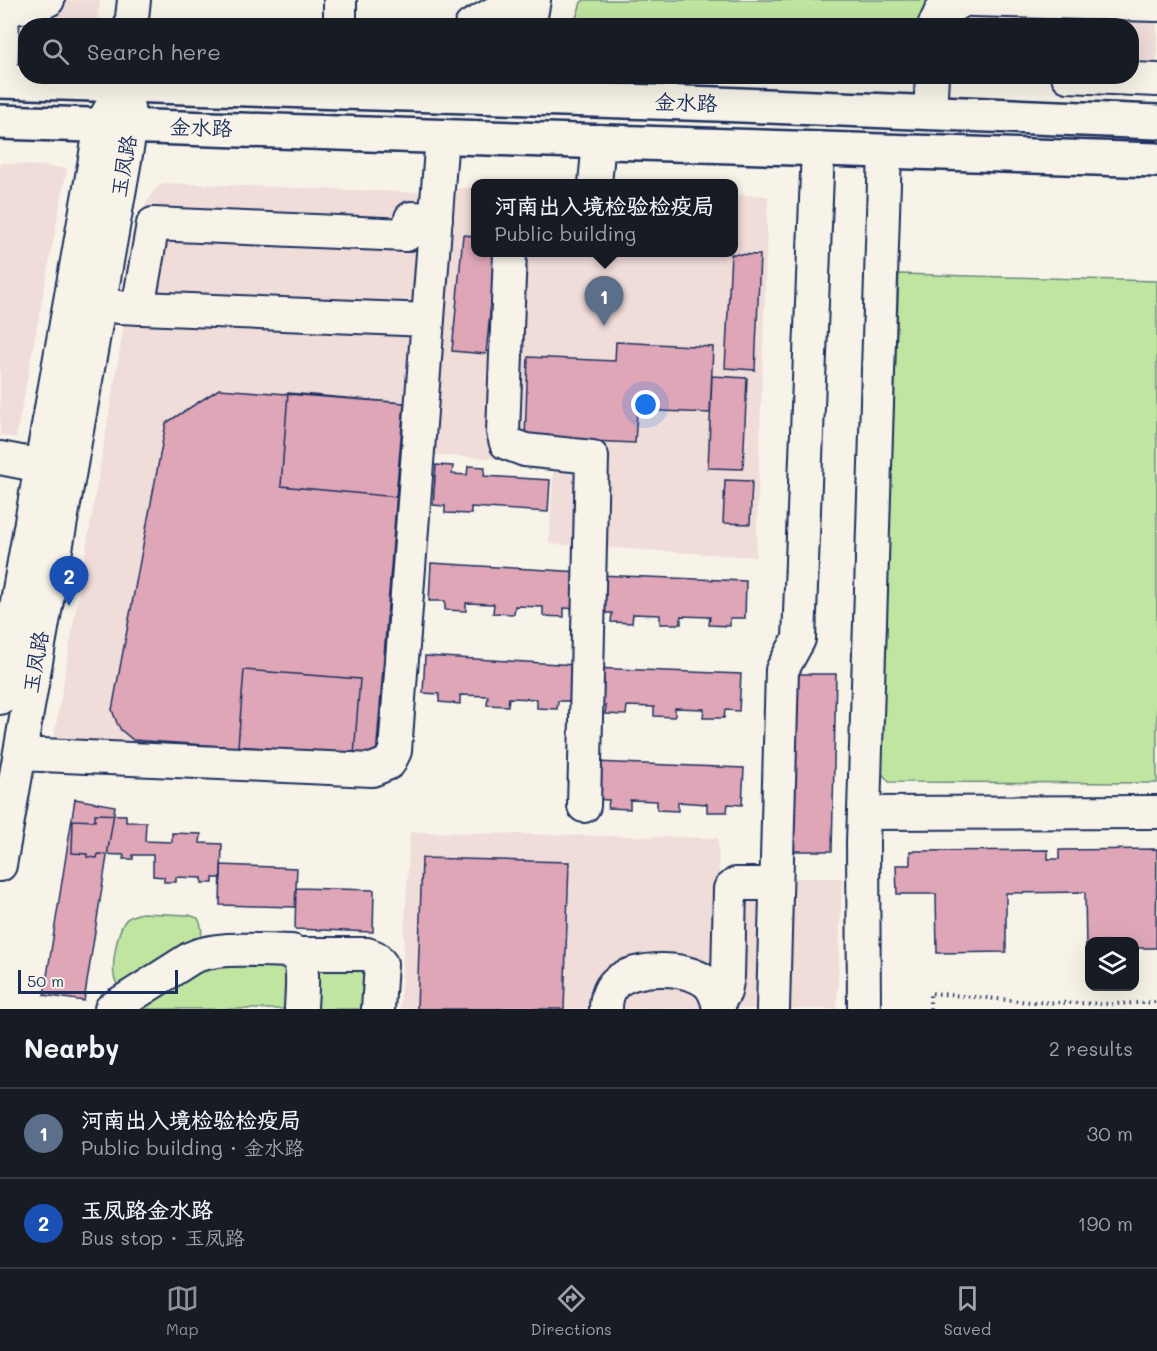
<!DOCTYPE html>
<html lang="en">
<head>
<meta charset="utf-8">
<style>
  body { margin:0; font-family:Mali,"LXGW WenKai TC",sans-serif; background:#20242c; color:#f1f3f6 }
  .controls { position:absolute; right:18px; bottom:18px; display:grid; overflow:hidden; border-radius:12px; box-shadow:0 6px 24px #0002 }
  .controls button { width:54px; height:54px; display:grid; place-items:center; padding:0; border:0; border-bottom:2px solid #363941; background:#171b24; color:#f1f3f6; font:30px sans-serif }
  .scale { position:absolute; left:18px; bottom:15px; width:160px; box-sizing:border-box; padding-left:6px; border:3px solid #1b2f5e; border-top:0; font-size:16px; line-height:21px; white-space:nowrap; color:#1b2f5e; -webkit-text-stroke:4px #f7f3e8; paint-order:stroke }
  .you { position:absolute; left:646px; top:405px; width:21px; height:21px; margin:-15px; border:4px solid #fff; border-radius:50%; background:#1a73e8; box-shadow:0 0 0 9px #1a73e833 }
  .badge { display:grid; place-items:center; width:39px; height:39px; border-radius:50%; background:#8c9099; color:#fff; font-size:20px; font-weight:700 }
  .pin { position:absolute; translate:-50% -50px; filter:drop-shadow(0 2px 3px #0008) }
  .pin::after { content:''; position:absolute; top:32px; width:21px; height:18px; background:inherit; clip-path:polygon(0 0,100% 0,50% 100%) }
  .popup { position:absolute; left:471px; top:179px; width:267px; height:78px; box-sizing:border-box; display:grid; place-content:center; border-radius:12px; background:#171b24; filter:drop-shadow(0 2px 4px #0005); font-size:20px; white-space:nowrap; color:#9ea1a6 }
  .popup b { font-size:22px; color:#f1f3f6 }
  .popup::after { content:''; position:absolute; left:50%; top:100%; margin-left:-12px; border:12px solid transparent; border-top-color:#171b24 }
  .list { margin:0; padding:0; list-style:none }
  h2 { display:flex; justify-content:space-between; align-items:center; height:78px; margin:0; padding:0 24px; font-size:26px }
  h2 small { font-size:20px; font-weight:400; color:#9ea1a6 }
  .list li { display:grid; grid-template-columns:39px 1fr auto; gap:18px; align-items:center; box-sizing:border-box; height:90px; padding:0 24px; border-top:2px solid #363941 }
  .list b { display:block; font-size:22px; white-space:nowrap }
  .list p { margin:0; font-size:20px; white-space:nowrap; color:#9ea1a6 }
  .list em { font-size:20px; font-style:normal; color:#9ea1a6 }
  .icon { flex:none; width:33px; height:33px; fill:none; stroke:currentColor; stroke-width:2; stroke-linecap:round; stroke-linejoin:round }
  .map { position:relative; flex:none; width:1157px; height:1009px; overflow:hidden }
  .search { position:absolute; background:#171b24; box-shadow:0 6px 24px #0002; left:18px; right:18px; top:18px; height:66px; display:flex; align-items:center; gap:15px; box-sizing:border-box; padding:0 21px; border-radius:24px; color:#9ea1a6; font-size:22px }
  .sheet { height:258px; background:#171b24 }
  nav { display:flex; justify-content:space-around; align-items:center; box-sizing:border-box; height:84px; border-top:2px solid #363941; background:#171b24; font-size:16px; color:#9ea1a6 }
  nav a { display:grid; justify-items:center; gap:3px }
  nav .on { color:#8c9099 }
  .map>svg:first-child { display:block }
  .built { fill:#f0dcd9 }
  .green { fill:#bfe5a0; stroke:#6d8a7f; stroke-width:1.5 }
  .building { fill:#dea6b7; stroke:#1b2f5e; stroke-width:1.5 }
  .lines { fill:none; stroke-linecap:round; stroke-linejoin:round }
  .minor-casing { stroke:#1b2f5e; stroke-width:36 }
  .major-casing { stroke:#1b2f5e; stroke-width:38 }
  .path { stroke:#1b2f5e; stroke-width:4; stroke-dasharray:1.5 4.5; stroke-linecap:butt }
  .minor { stroke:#f7f3e8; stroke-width:32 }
  .major { stroke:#f7f3e8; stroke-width:33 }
  .labels { text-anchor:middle; stroke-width:6; stroke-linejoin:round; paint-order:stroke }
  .street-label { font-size:21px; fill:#1b2f5e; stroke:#f7f3e8 }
</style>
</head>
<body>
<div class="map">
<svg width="1157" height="1009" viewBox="0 0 1157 1009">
  <rect width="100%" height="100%" fill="#f7f3e8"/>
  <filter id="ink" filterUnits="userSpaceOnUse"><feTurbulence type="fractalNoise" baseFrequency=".0167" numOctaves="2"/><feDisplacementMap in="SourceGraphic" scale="12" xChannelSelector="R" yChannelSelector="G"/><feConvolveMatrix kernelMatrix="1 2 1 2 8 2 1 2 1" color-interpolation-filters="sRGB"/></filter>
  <g filter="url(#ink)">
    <path class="built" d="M0 0H100L97 20 0 17Z
      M585 0H1157V61L1132 60V26H572L571 23 581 2Z
      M0 163 67 168 16 438 0 435Z
      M165 183 428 193 384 755 53 744 144 208 154 190Z
      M457 188H475V252H733V195L768 196 756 557 549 544 554 462 434 455Z
      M410 832 718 838 719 878H842L837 1009H400Z"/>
    <path class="green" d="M585 0H927L926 25 574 26 581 2Z
      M899 274 1157 281V783L889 782 880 771Z
      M142 913 189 915 198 918C202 926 203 933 200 941L128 985H118C108 975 117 932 125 921 130 915 136 915 142 913Z
      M196 963 287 964 292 1009H125Z
      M326 965 359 966 366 972V1009H311L316 972Z"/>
    <path class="building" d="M463 235 475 236V252H496L486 354 452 351Z
      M731 254 760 255 755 370 725 368Z
      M616 342 713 347 710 413 637 410 635 443 525 438 528 357 615 361Z
      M712 376 747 378 743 469 708 468Z
      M219 389 404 403 376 757 133 740 121 730 117 723 112 710 166 423Z
      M288 393 404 403 396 497 281 486Z
      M436 465 453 466 452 474 467 475 468 466 485 467 484 476 550 480 548 512 471 507V514L445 513V506L433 505Z
      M725 480 752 481 750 524 723 523Z
      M431 563 581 572 578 609 564 608V617L543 616V607L515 606 514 614 493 613 494 604 466 603V611L445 610V601H429Z
      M597 575 746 581 745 618H730V626L709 625 710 617 681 616V624H660V615L633 614 632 623 611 622 612 613H595Z
      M425 656 575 665 573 701H558L557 709 537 708V699L509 698 508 706 487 705 488 696 460 695V704L439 702V694L423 693Z
      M591 668 741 674 739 711 725 710 724 718H703L704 709 675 708V717L654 716V707L627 706 626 715 605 714 606 706 590 705Z
      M244 670 360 679 354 755 238 746Z
      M794 674H836L832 851H791Z
      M594 762 744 768 742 805 728 804 727 812H707V804L678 802V811L657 810V801L630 800V809L608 808 609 800 593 799Z
      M75 799 115 806 84 1001 44 995Z
      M95 814 126 815V822H146L145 841 172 842V833L201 834 200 843 222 844 221 878H213V883H202V878L176 877V882H164V877L153 876V855H133V859H123L124 855 98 854 97 858 87 857V854L72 853 73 820 95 821Z
      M1157 849 1156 948H1134V942H1090V949H1086L1085 892 1006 893V952L937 953 936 894H897L896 865H910V851L1048 850V859H1059V850Z
      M422 858 569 862 564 1009H417Z
      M221 865 297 868 295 907 220 905Z
      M296 888 374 890 373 932 295 929Z"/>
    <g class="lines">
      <g class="minor-casing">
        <path id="minor" d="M972 0 1157 5
          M0 8C17 8 33 7 48 0
          M131 26 134 0
          M340 26V0
          M471 26 518 0
          M529 26 534 0
          M934 26 941 11 965 0
          M1068 76 1157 80
          M1 81 3 8
          M502 97 524 76
          M930 113 932 76
          M595 184 599 141
          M510 252 503 432 506 443 525 450 592 457 584 806
          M118 307 428 320
          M138 308 153 224 406 235 411 218 436 219
          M0 458 41 466
          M0 698 101 125 113 104
          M20 754 372 770 389 763 395 751 442 136
          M864 813 1157 812
          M0 865 131 126 124 85 125 76
          M298 954H367L375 957 381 964 378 1009
          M718 1003 725 992 728 976 730 889 736 884H776
          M111 1009 191 958C219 945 261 951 292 951 307 958 301 994 301 1009
          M606 1009C606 1000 608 990 615 983 634 965 694 965 711 987 715 993 718 1002 719 1009
          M773 1009 782 670 799 639 818 148
          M864 1009 863 842 885 151"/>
      </g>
      <g class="major-casing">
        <path id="major" d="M0 81 717 104 1157 122
          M0 122 1157 160"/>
      </g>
      <path class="path" d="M930 1009V993L1031 1002 1114 1004 1157 1002"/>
      <use href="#minor" class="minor"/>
      <use href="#major" class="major"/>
    </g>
  </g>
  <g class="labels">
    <g class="street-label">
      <text transform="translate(686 103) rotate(2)" y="7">金水路</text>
      <text transform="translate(201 128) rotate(2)" y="7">金水路</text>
      <text transform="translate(124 166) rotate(-80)" y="7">玉凤路</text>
      <text transform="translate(36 662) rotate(-80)" y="7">玉凤路</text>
    </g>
  </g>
</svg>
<div class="controls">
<button><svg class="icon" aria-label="layers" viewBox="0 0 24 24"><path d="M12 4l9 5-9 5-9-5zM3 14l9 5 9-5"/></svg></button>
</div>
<div class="scale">50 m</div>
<div class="you"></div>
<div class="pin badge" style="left:604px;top:326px;background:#5c6f8a">1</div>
<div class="popup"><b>河南出入境检验检疫局</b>Public building</div>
<div class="pin badge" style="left:69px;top:606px;background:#1a4fb4">2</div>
<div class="search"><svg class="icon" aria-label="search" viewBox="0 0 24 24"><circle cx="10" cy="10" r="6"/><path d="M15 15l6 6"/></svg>Search here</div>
</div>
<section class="sheet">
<h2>Nearby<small>2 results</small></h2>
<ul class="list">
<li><span class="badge" style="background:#5c6f8a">1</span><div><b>河南出入境检验检疫局</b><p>Public building · 金水路</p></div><em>30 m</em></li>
<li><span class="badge" style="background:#1a4fb4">2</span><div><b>玉凤路金水路</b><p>Bus stop · 玉凤路</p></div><em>190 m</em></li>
</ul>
</section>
<nav>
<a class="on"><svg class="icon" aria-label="map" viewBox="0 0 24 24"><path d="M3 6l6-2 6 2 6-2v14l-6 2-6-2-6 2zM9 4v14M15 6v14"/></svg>Map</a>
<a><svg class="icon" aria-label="directions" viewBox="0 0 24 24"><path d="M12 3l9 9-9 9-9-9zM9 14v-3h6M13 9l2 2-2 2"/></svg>Directions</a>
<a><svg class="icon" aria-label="saved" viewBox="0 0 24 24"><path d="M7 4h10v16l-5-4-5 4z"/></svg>Saved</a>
</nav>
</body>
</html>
